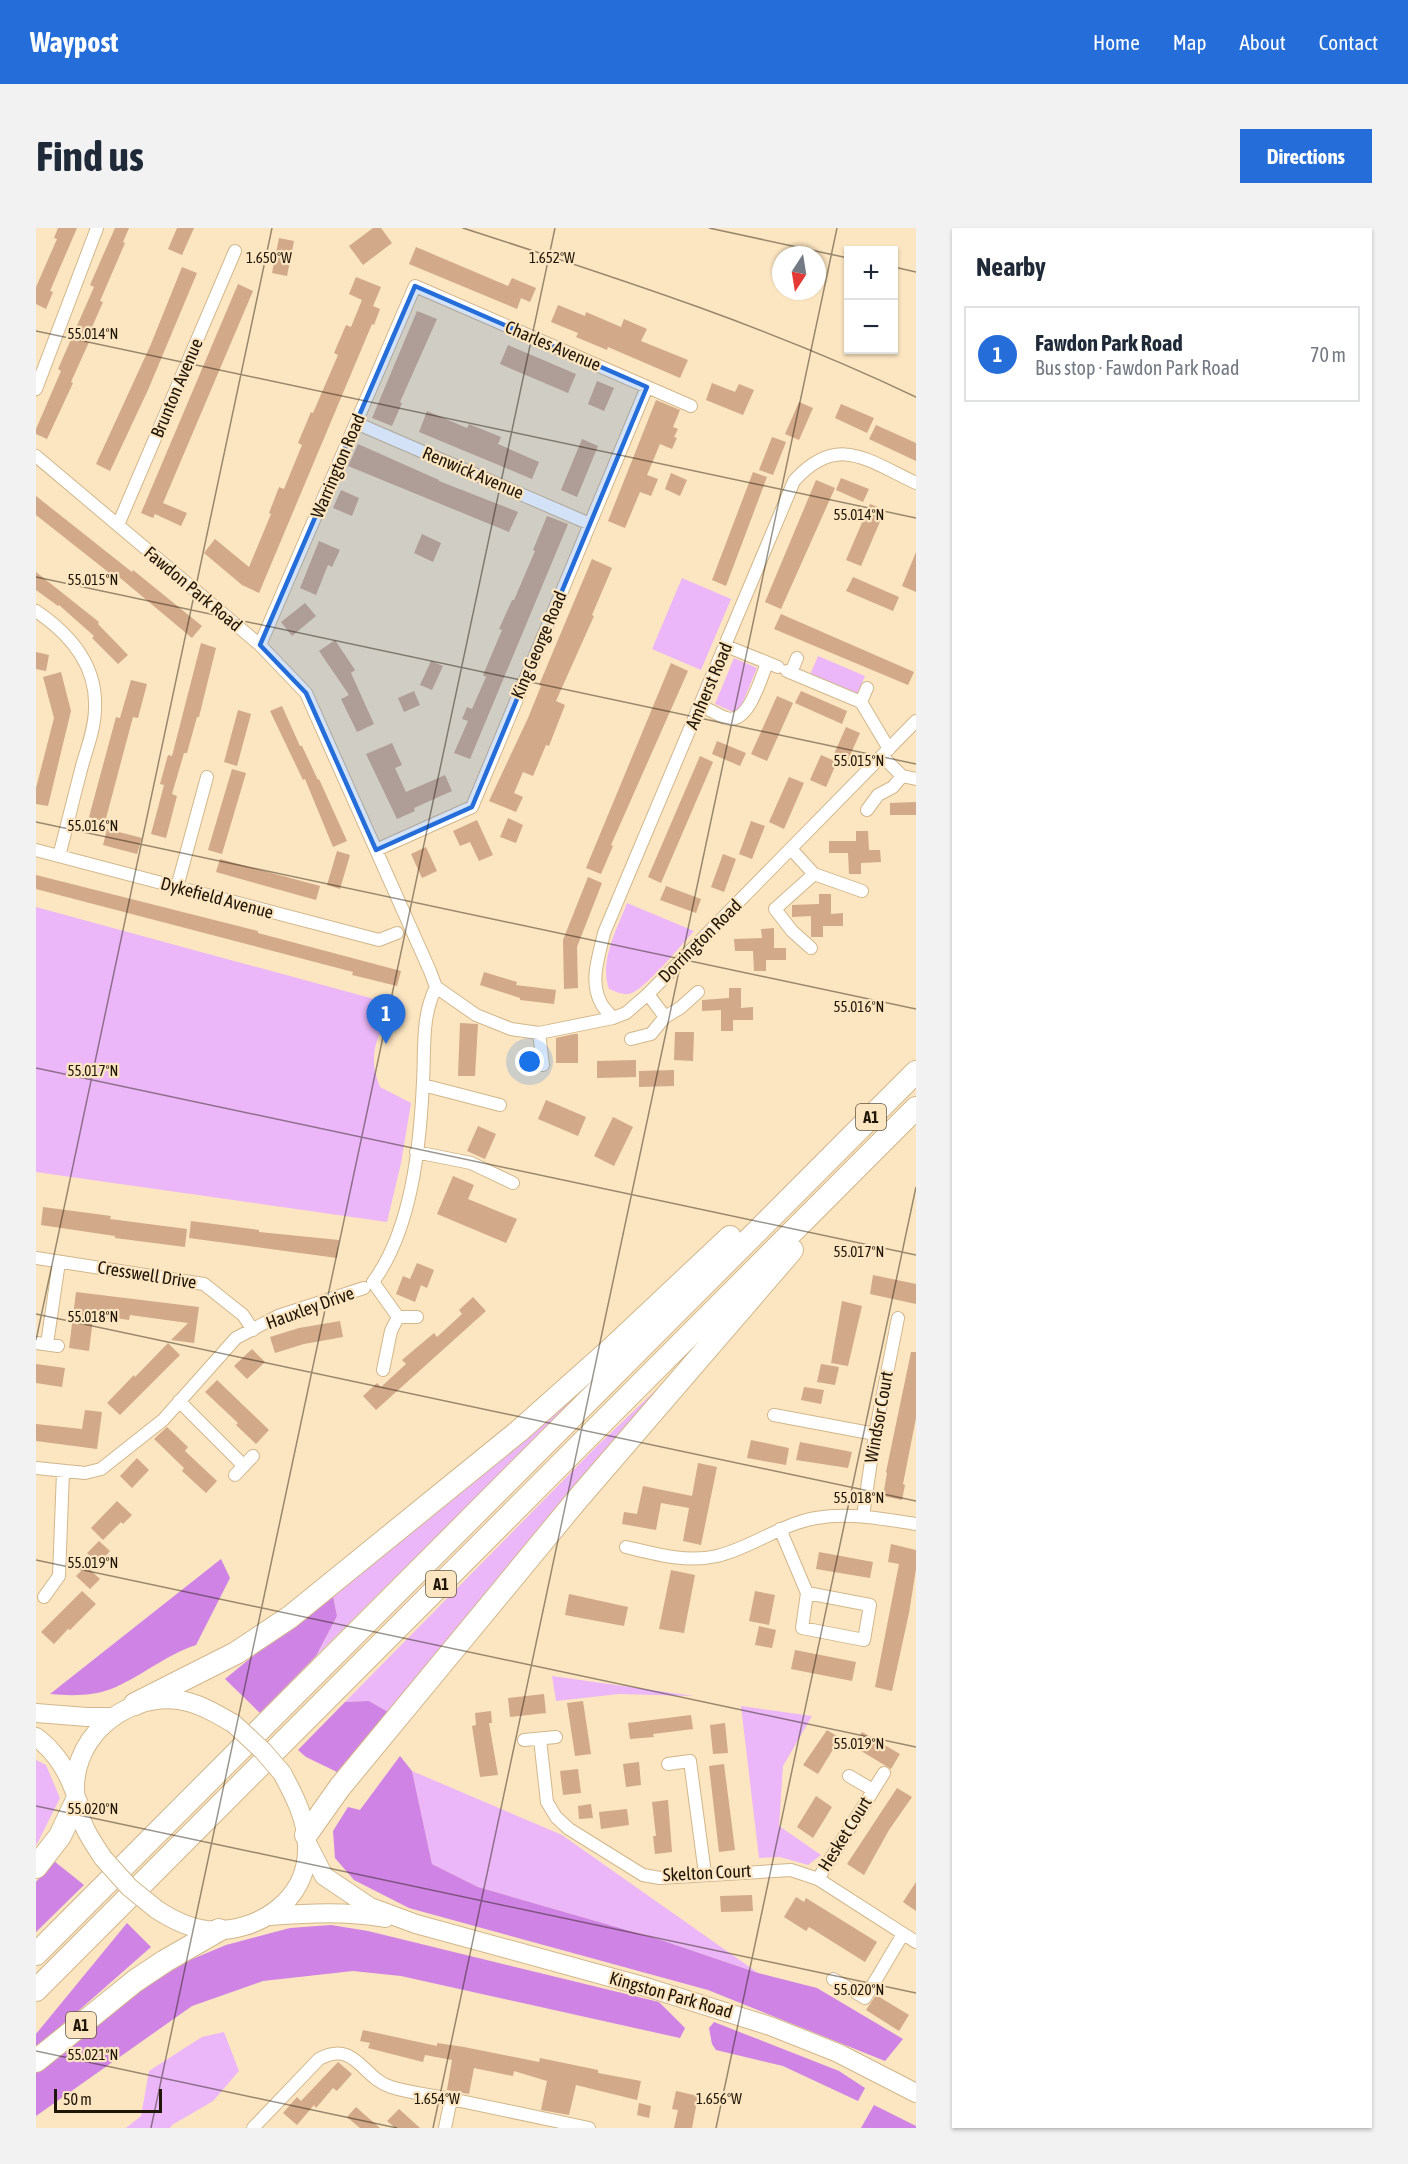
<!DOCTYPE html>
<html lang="en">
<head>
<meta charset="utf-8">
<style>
  body { margin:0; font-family:"Asap Condensed",sans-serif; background:#f2f2f3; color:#1f2937 }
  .controls { position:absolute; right:18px; top:18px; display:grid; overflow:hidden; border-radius:0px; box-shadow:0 2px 4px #0004 }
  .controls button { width:54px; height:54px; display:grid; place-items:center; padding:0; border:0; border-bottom:2px solid #e0e1e3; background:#fff; color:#1f2937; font:30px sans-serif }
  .compass { position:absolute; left:736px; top:18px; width:54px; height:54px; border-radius:50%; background:#fff; box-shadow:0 2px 4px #0004; rotate:192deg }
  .scale { position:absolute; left:18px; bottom:15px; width:108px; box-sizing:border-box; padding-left:6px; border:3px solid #201606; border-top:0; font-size:16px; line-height:21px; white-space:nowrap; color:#201606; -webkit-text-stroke:4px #fce5c1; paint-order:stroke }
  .you { position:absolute; left:494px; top:834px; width:21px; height:21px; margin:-15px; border:4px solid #fff; border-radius:50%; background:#1a73e8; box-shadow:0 0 0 9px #1a73e833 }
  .badge { display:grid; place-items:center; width:39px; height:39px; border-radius:50%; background:#256dd9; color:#fff; font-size:20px; font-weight:700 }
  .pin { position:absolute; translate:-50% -50px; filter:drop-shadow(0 2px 3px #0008) }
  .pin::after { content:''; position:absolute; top:32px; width:21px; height:18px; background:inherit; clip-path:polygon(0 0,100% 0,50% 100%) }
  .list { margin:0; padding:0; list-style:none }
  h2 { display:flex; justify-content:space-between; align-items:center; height:78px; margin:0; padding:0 24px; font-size:26px }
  h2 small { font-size:20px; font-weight:400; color:#747a83 }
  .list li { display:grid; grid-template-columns:39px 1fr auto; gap:18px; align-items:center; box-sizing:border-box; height:96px; margin:0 12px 12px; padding:0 12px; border:2px solid #e0e1e3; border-radius:0px }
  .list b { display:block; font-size:22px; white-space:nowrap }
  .list p { margin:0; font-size:20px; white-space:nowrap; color:#747a83 }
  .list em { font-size:20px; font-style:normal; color:#747a83 }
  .map { position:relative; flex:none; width:880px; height:1900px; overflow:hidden; border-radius:0px }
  header { display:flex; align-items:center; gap:36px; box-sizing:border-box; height:84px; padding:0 30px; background:#256dd9; color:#fff }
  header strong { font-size:28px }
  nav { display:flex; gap:33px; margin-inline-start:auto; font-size:21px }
  .intro { display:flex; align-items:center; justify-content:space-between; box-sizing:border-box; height:144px; padding:0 36px }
  h1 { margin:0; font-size:42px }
  .button { padding:15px 27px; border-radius:0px; background:#256dd9; color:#fff; font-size:21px; font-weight:700 }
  main { display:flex; gap:36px; padding:0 36px }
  aside { flex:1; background:#fff; border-radius:0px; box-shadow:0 2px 4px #0004 }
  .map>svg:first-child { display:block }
  .green { fill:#ebb7f9 }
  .forest { fill:#cf83e4 }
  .building { fill:#d2a989 }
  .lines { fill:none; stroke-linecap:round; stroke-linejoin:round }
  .street-casing { stroke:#d2b78c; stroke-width:14 }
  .secondary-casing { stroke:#d2b78c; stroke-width:20 }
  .highway-casing { stroke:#d2b78c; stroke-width:24 }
  .street { stroke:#fff; stroke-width:12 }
  .secondary { stroke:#fff; stroke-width:18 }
  .highway { stroke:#fff; stroke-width:22 }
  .tram { stroke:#97866b; stroke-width:1.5 }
  .secondary-bridge-casing { stroke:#d2b78c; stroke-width:20; stroke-linecap:butt }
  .secondary-bridge { stroke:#fff; stroke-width:18 }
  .marked { fill:#256dd9; fill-opacity:0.2; stroke:#256dd9; stroke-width:4.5; stroke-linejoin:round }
  .ticks { fill:none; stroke:#201606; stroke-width:1.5; stroke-opacity:0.45 }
  .labels { text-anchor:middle; stroke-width:4.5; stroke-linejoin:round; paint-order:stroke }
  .shield { fill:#fce5c1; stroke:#62543e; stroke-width:1.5 }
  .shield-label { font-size:16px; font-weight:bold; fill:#201606 }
  .street-label { font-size:18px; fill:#201606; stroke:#fce5c1 }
  .ticks-label { font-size:15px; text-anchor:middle; fill:#201606; stroke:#fce5c1; stroke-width:4.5; stroke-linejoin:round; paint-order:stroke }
</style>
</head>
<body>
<header>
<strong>Waypost</strong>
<nav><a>Home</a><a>Map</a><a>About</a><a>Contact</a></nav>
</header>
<div class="intro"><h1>Find us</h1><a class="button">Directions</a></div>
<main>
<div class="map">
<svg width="880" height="1900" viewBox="0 0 880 1900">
  <rect width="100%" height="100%" fill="#fce5c1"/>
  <path class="green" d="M646 350 695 371 665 442 616 421Z
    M782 428 829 448 821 467 774 447Z
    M698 430 721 440 702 486 679 476Z
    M591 675 658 703C643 719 614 756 596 765 589 768 580 764 573 761 563 733 581 701 591 675Z
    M0 679 360 777C342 806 330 825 344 859L375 875 365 935 351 994 0 944Z
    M567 1143 280 1428 301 1388 296 1363Z
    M623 1159 352 1484 333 1473 309 1474 562 1217Z
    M516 1448 658 1468 583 1466 520 1473Z
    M705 1478 776 1488 747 1538 743 1598 785 1627 772 1637 744 1629 723 1630Z
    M0 1532 10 1537 24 1570 0 1618Z
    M376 1543 526 1607 722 1745 622 1711 442 1659 396 1636Z
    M188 1804 203 1843 177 1873 136 1897 134 1900H90L105 1888 113 1843 166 1809Z"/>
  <path class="forest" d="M185 1331 194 1350 160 1417C129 1427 105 1449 75 1461 56 1468 35 1468 14 1466Z
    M296 1363 301 1388 280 1428 224 1485 189 1451Z
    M333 1473 352 1484 301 1544 270 1529 262 1522 309 1474Z
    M364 1528 376 1543 396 1636 442 1659 622 1711 722 1745 781 1760 867 1811 849 1833 672 1762 373 1680 318 1652 299 1630 297 1603 312 1579 324 1582Z
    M18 1633 48 1657 0 1704V1654Z
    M91 1695 115 1719 0 1820V1806Z
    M295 1697 332 1703 623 1774 649 1800 644 1810 365 1748 317 1743 227 1753 156 1778 0 1888V1842L83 1776 142 1737 190 1717 254 1700Z
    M678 1794 803 1843 829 1860 822 1873 747 1838 680 1822 676 1816 673 1800Z
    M838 1877 880 1898V1900H825Z"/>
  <path class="building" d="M22 0H41L14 63 17 64 10 81 0 76V59L21 11 18 10Z
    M79 0H93L87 14 89 15 64 73 67 74 50 113 53 114 35 154 37 155 11 211 0 206V201L25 143 22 141 58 59 54 57Z
    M141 0H158L146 27 132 21Z
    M337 0H345L356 15 327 37 313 18Z
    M243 10 258 13 251 48 236 45Z
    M380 19 472 58 476 50 500 60 494 74 485 70 481 81 373 36Z
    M146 39 161 45 112 162 74 243 60 236 115 116Z
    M320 49 345 59 337 78 344 81 338 97 336 96 223 365 206 357 168 325 179 311 213 339 235 286 233 285 243 259 248 261 266 217 262 215 275 184 277 185 302 127 298 125 310 97 315 99 326 72 313 66Z
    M202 56 217 63 127 275 151 285 145 298 119 286 117 290 105 285Z
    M522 77 549 88 550 84 585 99 588 91 611 101 605 113 652 132 644 150 572 119 571 122 540 109 542 105 515 94Z
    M381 83 401 91 364 174 366 175 356 198 336 190Z
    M472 117 540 146 532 165 464 136Z
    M561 153 578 160 568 183 552 176Z
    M676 155 699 164 703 156 718 162 707 187 670 172Z
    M620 172 644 182 637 199 642 201 638 209 641 210 636 221 624 216 611 247 622 251 615 268 604 264 589 300 572 293Z
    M763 174 777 180 763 212 749 206Z
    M805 176 838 190 831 205 799 190Z
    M391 183 431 200 433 196 465 209 462 216 503 234 496 251 383 204Z
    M840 197 880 215V233L833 211Z
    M736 209 750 214 737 247 723 242Z
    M546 211 562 218 541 269 525 262Z
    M322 216 403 252V253L482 284 473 304 312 238Z
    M717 244 731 249 690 358 676 352Z
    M635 245 651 252 644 268 629 261Z
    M805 250 833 261 827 274 800 262Z
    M780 252 799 260 745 381 729 374Z
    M305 262 323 270 316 288 297 280Z
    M0 268 96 344 97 342 166 398 156 410 83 349 81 351 0 287Z
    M834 276 849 282 825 338 810 332Z
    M511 288 532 296 434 531 418 525 432 493 426 491 431 479 436 481 450 449 447 447 466 402 463 401 476 372H478L499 323 497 322Z
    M386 306 405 315 397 334 378 325Z
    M283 313 304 322 296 339 292 337 280 367 264 360Z
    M880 324V364L866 358Z
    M556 331 576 340 556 387 558 388 520 473 529 477 513 518 510 517 497 548 487 544 478 565 487 569 480 584 453 573 492 490 505 458 503 457Z
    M0 344 63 394 62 396 92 427 82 436 56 410 58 408 23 377 22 378 0 362Z
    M817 349 863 369 857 383 810 363Z
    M269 375 280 388 256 408 245 394Z
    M745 386 878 444 872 457 738 401Z
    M299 412 319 442 315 445 338 496 321 504 305 471 313 467 283 423Z
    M165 415 180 420 163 489H161L151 525H148L136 566 141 568 130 610 115 606 128 557 124 556 132 527 136 528Z
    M0 424 13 427 10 443 0 441Z
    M395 433 407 438 396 462 384 457Z
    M635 435 652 443 575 617 577 618 565 646 550 640Z
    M25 444 35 483 12 578 0 576V560L18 490 7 449Z
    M95 452 111 456 102 490 97 489 69 594 53 589 80 489 84 490Z
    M378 463 384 477 368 484 362 470Z
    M765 463 811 483 806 496 759 475Z
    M741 468 757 475 731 533 715 526Z
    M246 478 264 518H266L282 552 283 551 311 613 297 619 269 551 267 552 234 483Z
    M202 482 215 486 201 538 188 534Z
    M810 499 824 505 812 532 798 526Z
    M681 513 710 525 704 538 676 526Z
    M356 515 366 537 359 540 370 564 409 547 416 563 378 580 379 583 361 591 330 526Z
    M785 527 801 534 790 559 774 552Z
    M664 528 677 534 625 655 612 649Z
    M196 541 210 545 186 626 172 622Z
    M753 549 768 555 748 601 733 594Z
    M880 574V587H854V575Z
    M472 590 487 597 480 615 464 609Z
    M441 592 457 627 443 633 434 614 424 618 417 603Z
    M715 593 729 598 716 631 703 626Z
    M71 601 106 610 101 626 67 617Z
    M820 603H832L833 622H844L845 634 825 635V646H813L812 625H793V613H820Z
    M390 619 401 643 386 650 375 626Z
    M301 623 314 627 304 661 291 657Z
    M687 626 700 631 688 664 675 659Z
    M184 631 284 658 280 672 180 644Z
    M0 647 222 703V705L365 743 361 758 316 747 317 744 0 661Z
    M552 649 566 655 541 719 542 760 528 761 527 712Z
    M630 658 665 671 660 685 624 672Z
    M783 666H795V686L807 685V698H787V709H775V688L756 689V677L783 676Z
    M738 700V720H750V732H730V743H718L717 723H699L698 711 726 710 725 701Z
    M448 744 481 754 480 757 520 762 518 776 484 772V770L444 757Z
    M693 760H705V780L717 779V792H697V803H685V782L666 783V772L693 770Z
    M424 795 442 796 439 848H422Z
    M639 804H658L657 833 638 832Z
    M538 806H542V835H520V810Z
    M600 832V849L561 850V833Z
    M638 842V858L603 859V843Z
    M510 872 550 889 542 908 502 891Z
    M577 889 597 899 578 938 558 928Z
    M442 898 460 906 449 931 431 923Z
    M417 948 438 957 432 971 481 991 470 1015 401 986Z
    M7 979 75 988 74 991 151 1001 149 1019 79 1010V1008L5 997Z
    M155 993 223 1002V1004L303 1012 301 1030 153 1010Z
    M381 1035 398 1042 391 1060 385 1057 379 1074 360 1066 367 1048 374 1051Z
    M837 1047 880 1056V1076L834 1066Z
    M40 1064 163 1079 158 1115 135 1112 152 1095 94 1087 93 1092 79 1090 80 1085 58 1083 53 1123 33 1120Z
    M437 1069 450 1083 340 1182 327 1168 341 1155 345 1159 370 1136 366 1132 398 1105 401 1109 426 1086 423 1082Z
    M806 1073 826 1078 812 1138 795 1135Z
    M304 1093 307 1109 268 1116 239 1125 234 1109 263 1100Z
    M132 1115 144 1127 84 1187 71 1175 98 1147 99 1149Z
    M216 1121 229 1134 211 1151 198 1138Z
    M875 1124H880V1190L867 1256 869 1257 866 1272 847 1268 851 1245 850 1244Z
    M0 1136 29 1140 26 1159 0 1155Z
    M785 1136 803 1139 799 1157 781 1154Z
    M181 1152 233 1202 220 1216 200 1197 202 1195 169 1164Z
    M768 1159 788 1162 785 1176 765 1172Z
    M49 1182 66 1184 61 1221 0 1213V1196L46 1201Z
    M131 1199 152 1219 149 1223 181 1253 170 1265 146 1243 148 1240 118 1211Z
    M715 1212 753 1220 750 1237 711 1230Z
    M764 1214 816 1224 812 1240 760 1232Z
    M101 1230 113 1242 96 1260 84 1248Z
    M662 1235 681 1239 665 1317 647 1313 653 1280 625 1275 620 1302 586 1296 588 1284 601 1286 607 1258 656 1268Z
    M81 1273 96 1287 87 1296 85 1294 67 1312 55 1300Z
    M63 1313 74 1323 62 1336 51 1325Z
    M855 1316 880 1322V1341L873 1385 856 1463 839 1459 863 1336 852 1334Z
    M783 1324 837 1334 834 1350 780 1341Z
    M50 1338 64 1351 54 1361 40 1348Z
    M635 1342 659 1347 648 1405 623 1401Z
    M46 1363 60 1376 34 1402 32 1401 18 1416 5 1404Z
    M719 1363 739 1367 733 1397 713 1393Z
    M533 1366 592 1379 588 1398 529 1387Z
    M723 1398 740 1402 736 1420 719 1417Z
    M759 1422 820 1434 816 1453 755 1441Z
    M508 1466 510 1485 474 1489 472 1470Z
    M547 1473 555 1526 539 1528 531 1475Z
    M455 1483 456 1495H453L462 1547 444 1549 436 1498 440 1497 439 1485Z
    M655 1487 657 1501 617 1506 618 1509 594 1511 592 1495Z
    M689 1495 692 1525 677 1526 674 1497Z
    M791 1502 804 1510 782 1546 767 1537Z
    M826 1504 864 1526 855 1541 817 1518Z
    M603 1534 605 1557 590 1559 587 1536Z
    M688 1536 699 1622 683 1624 673 1538Z
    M542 1541 545 1565 527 1567 524 1543Z
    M861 1560 876 1569 853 1602 828 1647 811 1636Z
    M780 1568 796 1579 777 1610 761 1599Z
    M632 1572 636 1624 619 1626 617 1608H620L616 1574Z
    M555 1576 557 1590 543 1591 542 1578Z
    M591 1581 593 1597 565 1601 563 1584Z
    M880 1654V1683L867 1674Z
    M716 1667 717 1683 685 1684 684 1668Z
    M760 1669 768 1674 770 1670 841 1714 829 1734 773 1699 770 1703 748 1689Z
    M840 1767 873 1787 863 1803 830 1782Z
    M327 1802 401 1818V1815L428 1819 503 1834 504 1830 562 1842V1845L605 1853 601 1872 540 1857 533 1887 505 1882 511 1853 478 1843 477 1848 438 1840 433 1866 411 1862 416 1832 389 1827 387 1834 332 1820 334 1815 324 1813Z
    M302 1834 316 1846 301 1863 297 1860 280 1880 278 1877 261 1897 247 1885 261 1869 265 1873Z
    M640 1863 662 1868 656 1900H638L642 1882 636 1881Z
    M603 1875 615 1878 613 1890 601 1887Z
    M320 1879 344 1900H324L311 1889Z
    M363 1881 384 1900H359L351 1893Z"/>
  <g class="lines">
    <g class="street-casing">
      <path id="street" d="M0 161 61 0
        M320 195 554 296
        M0 228 224 417 270 465 394 743 400 759C385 789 389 822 387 854 384 918 376 1001 337 1054L362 1089
        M82 297 199 23
        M0 383C34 406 61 437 59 480 59 500 51 520 46 538 38 568 31 598 23 628
        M224 417 379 58 655 178
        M690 418 742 439
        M751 443 825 474 853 521
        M755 445 761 430
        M825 474 831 460
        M665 478C673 481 684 488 690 490 712 498 725 450 731 435
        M846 528 866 548 880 551
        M831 582 842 567 857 559 866 548
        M755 621 778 646 826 663
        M0 622 343 712 361 705
        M340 622 436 579 611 159
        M141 659 171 549
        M775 720 756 703 739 681 778 646
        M400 759 440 787 475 801 503 805 577 790 590 785 612 766 880 493
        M612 766 629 789 644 780 662 764
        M577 790C573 785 567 780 565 775 553 753 563 728 568 705L758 253C801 205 831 232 880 255
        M503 805 507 837
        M595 811 615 806 629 789
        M387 857 464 877
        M380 924 435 935 477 955
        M0 1030 168 1056 207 1087 217 1102
        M0 1115 22 1118
        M11 1116 23 1034
        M347 1142 355 1103 362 1089H381
        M143 1173 208 1238
        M738 1187 839 1206
        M0 1240 49 1245 65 1241 127 1192 200 1110 242 1088 328 1060
        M199 1247 217 1228
        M827 1288 839 1206 862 1090
        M744 1301 771 1365 834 1377 828 1412 766 1400 771 1365
        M590 1319C619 1326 651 1335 681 1328 715 1320 745 1296 780 1290 814 1284 846 1291 880 1296
        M8 1369 23 1348 27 1244
        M504 1511 511 1574 520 1589 533 1601 607 1647 624 1650 755 1642 782 1651 880 1714
        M488 1512 520 1509
        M632 1536 654 1533 669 1646
        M813 1548 837 1562
        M782 1651 848 1545
        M797 1751 829 1770 867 1706
        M217 1900 283 1831C319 1811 326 1850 355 1859 374 1865 395 1867 415 1871
        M409 1900 415 1871 553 1900"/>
    </g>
    <g class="secondary-casing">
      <path id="secondary" d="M0 1485 51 1489H75
        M0 1509C19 1523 30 1540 38 1562
        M272 1617 288 1648 334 1679 380 1696 610 1759 734 1798 802 1825 880 1865
        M67 1630C55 1612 43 1594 40 1572 31 1513 87 1465 143 1472 163 1475 181 1486 198 1496
        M120 1681C135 1691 153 1700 171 1702 221 1706 273 1672 271 1618 271 1592 258 1567 246 1545
        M234 1688C273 1685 311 1683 349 1690"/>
    </g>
    <g class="highway-casing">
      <path id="highway" d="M99 1476 200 1425 254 1389 483 1203 575 1121 694 1009
        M270 1607 304 1559 540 1273 756 1022
        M0 1639 24 1608 40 1574
        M0 1726 880 844
        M0 1762 880 880
        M0 1833 99 1753 129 1733 183 1702"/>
    </g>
    <use href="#street" class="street"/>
    <use href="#secondary" class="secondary"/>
    <use href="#highway" class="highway"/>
    <path class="tram" d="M427 0C581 50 734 99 880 169"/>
    <g class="secondary-bridge-casing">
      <path id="secondary-bridge" d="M198 1496 227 1523 246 1545
        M67 1630 93 1659 120 1681"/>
    </g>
    <use href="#secondary-bridge" class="secondary-bridge"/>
  </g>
  <path class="marked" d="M379 58 611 159 436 579 340 622 270 465 224 417Z"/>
  <path class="ticks" d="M673 0 812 30M858 39 880 44M0 103 880 290M0 349 880 536M0 594 880 781M0 840 880 1027M0 1086 880 1273M0 1112 236 0M0 1332 880 1519M0 1578 880 1765M0 1823 361 1900M115 1900 519 0M397 1900 801 0M680 1900 880 959"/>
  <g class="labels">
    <g class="shield">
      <rect x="820" y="876" width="30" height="26" rx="4.5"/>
      <rect x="390" y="1343" width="30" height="26" rx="4.5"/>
      <rect x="30" y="1784" width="30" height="26" rx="4.5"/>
    </g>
    <g class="shield-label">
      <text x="835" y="895">A1</text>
      <text x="405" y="1362">A1</text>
      <text x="45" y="1803">A1</text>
    </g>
    <g class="street-label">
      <text transform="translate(517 118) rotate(23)" y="6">Charles Avenue</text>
      <text transform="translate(141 160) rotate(-67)" y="6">Brunton Avenue</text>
      <text transform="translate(302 238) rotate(-67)" y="6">Warrington Road</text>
      <text transform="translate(437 245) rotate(23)" y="6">Renwick Avenue</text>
      <text transform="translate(157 361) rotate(40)" y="6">Fawdon Park Road</text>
      <text transform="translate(503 417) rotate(-67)" y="6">King George Road</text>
      <text transform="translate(673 458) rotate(-67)" y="6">Amherst Road</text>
      <text transform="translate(181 670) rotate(15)" y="6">Dykefield Avenue</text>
      <text transform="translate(664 713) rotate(-45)" y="6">Dorrington Road</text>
      <text transform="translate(111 1047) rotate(9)" y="6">Cresswell Drive</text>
      <text transform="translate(274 1080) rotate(-20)" y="6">Hauxley Drive</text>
      <text transform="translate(843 1189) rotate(-80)" y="6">Windsor Court</text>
      <text transform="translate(809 1606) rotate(-58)" y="6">Hesket Court</text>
      <text transform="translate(671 1645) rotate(-3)" y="6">Skelton Court</text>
      <text transform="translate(635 1767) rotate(16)" y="6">Kingston Park Road</text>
    </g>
  </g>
  <g class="ticks-label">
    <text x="233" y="35">1.650°W</text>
    <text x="516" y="35">1.652°W</text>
    <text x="57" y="111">55.014°N</text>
    <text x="823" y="292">55.014°N</text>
    <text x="57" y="357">55.015°N</text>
    <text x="823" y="538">55.015°N</text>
    <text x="57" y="603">55.016°N</text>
    <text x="823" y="784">55.016°N</text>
    <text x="57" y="848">55.017°N</text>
    <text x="823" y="1029">55.017°N</text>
    <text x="57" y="1094">55.018°N</text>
    <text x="823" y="1275">55.018°N</text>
    <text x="57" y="1340">55.019°N</text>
    <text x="823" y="1521">55.019°N</text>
    <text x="57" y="1586">55.020°N</text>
    <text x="823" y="1767">55.020°N</text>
    <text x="57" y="1832">55.021°N</text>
    <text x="401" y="1876">1.654°W</text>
    <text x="683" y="1876">1.656°W</text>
  </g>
</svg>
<div class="controls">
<button>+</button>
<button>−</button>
</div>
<svg class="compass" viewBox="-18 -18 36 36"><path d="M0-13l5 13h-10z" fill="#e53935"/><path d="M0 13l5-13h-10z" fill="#747a83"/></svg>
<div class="scale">50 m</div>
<div class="you"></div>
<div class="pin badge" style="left:350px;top:816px">1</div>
</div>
<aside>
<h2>Nearby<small></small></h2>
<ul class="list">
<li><span class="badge">1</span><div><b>Fawdon Park Road</b><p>Bus stop · Fawdon Park Road</p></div><em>70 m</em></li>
</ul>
</aside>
</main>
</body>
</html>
